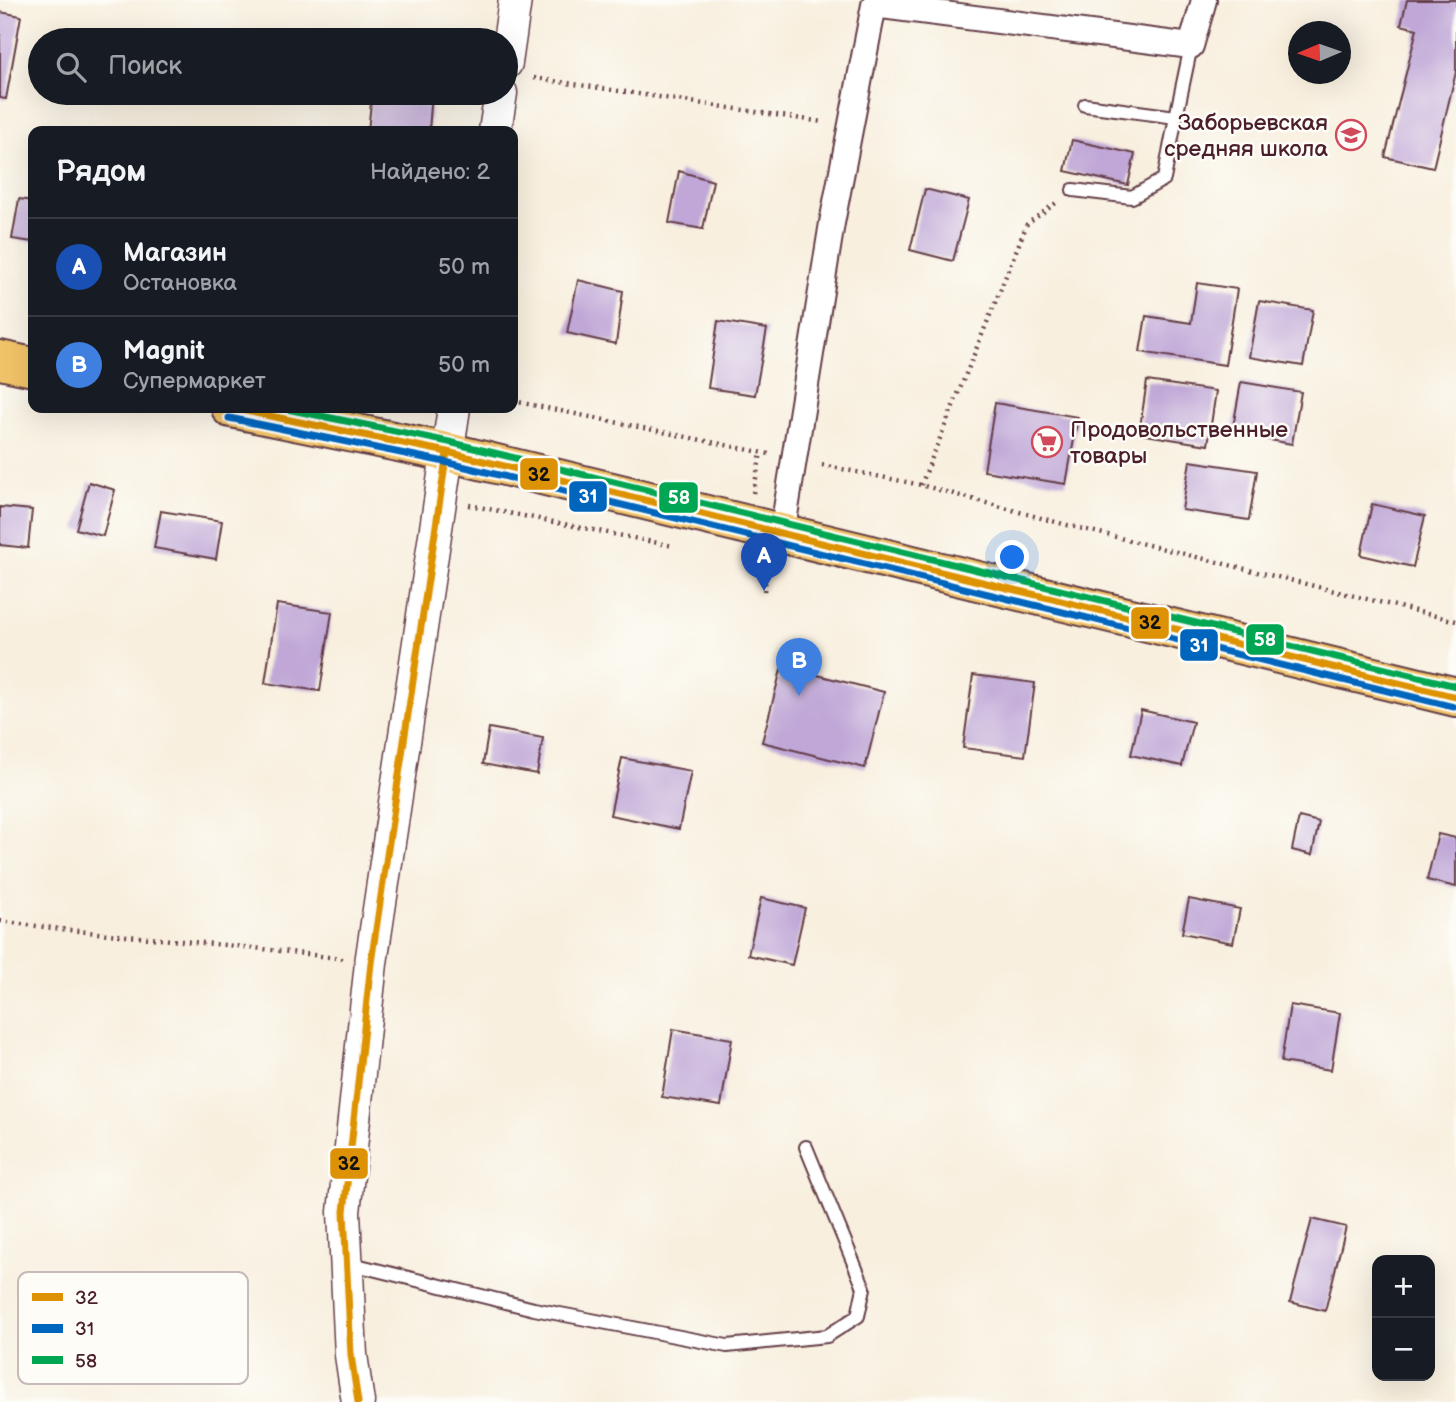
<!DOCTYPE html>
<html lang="ru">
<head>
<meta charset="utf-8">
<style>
  body { margin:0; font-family:"Balsamiq Sans",sans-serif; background:#20242c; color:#f1f3f6 }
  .controls { position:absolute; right:21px; bottom:21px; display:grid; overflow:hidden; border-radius:14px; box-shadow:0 7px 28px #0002 }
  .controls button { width:63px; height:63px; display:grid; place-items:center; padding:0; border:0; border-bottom:2px solid #363941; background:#171b24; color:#f1f3f6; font:35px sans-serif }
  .compass { position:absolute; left:1288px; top:21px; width:63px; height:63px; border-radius:50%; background:#171b24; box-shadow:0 7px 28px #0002; rotate:268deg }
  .you { position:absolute; left:1013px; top:558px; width:24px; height:24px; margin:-18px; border:5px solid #fff; border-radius:50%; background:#1a73e8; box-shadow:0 0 0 10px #1a73e833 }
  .badge { display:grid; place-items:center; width:46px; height:46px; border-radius:50%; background:#d1495b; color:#fff; font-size:23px; font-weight:700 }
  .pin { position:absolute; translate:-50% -58px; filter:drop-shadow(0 2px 4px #0008) }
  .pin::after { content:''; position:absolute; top:37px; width:24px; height:21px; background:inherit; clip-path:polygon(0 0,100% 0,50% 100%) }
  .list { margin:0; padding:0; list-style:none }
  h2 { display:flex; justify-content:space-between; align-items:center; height:91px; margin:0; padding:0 28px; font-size:30px }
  h2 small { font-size:23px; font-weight:400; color:#9ea1a6 }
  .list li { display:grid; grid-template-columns:46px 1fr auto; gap:21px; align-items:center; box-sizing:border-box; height:98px; padding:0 28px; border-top:2px solid #363941 }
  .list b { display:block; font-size:26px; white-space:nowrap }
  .list p { margin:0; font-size:23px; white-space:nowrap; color:#9ea1a6 }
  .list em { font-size:23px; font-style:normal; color:#9ea1a6 }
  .icon { flex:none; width:38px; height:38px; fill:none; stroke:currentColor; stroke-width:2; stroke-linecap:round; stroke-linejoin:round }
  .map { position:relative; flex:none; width:1456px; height:1402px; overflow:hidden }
  .search { position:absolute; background:#171b24; box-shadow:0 7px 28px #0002; left:28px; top:28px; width:490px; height:77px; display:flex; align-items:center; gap:18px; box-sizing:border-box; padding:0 24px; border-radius:38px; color:#9ea1a6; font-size:26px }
  .panel { position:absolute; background:#171b24; box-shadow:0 7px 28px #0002; left:28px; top:126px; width:490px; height:287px; border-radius:14px }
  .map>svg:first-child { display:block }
  .building { fill:#c0a7d7 }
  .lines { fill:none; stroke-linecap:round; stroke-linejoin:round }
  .service-casing { stroke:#643e46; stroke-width:16 }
  .minor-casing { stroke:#643e46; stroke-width:28 }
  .tertiary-casing { stroke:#643e46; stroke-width:35 }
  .primary-casing { stroke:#643e46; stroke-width:42 }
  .path { stroke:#643e46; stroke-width:4.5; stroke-dasharray:2 5; stroke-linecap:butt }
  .service { stroke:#fff; stroke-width:12 }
  .minor { stroke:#fff; stroke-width:24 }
  .tertiary { stroke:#fff; stroke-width:32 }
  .primary { stroke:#f1c369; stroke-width:38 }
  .bus-1-casing { stroke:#fdfcf7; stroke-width:12 }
  .bus-2-casing { stroke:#fdfcf7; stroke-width:12 }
  .bus-3-casing { stroke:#fdfcf7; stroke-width:12 }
  .bus-1 { stroke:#dd9206; stroke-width:7 }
  .bus-2 { stroke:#0065bd; stroke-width:7 }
  .bus-3 { stroke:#00a651; stroke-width:7 }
  .labels { text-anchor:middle; stroke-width:5; stroke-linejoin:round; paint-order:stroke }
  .poi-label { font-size:23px; fill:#4a1f2b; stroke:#fdfcf7; text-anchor:end }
  .key { fill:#fdfcf7; stroke:#c7baba; stroke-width:2 }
  .key-label { font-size:19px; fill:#4a1f2b }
  .line-badge { stroke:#fdfcf7; stroke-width:2.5 }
  .badge-label { font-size:19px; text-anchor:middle; font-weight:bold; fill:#fff }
  .pale-badge-label { font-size:19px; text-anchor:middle; font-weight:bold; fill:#111 }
</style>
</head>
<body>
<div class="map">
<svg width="1456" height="1402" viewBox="0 0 1456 1402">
  <rect width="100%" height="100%" fill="#fdfcf7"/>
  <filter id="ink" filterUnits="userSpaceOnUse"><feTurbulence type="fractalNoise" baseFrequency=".0143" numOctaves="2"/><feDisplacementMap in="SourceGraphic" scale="14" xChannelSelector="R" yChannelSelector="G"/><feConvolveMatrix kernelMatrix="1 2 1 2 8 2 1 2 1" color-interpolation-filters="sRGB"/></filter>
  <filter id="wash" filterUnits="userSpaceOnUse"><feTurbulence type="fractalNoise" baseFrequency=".00686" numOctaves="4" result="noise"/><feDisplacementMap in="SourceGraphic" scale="28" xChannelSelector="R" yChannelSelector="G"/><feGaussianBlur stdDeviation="1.57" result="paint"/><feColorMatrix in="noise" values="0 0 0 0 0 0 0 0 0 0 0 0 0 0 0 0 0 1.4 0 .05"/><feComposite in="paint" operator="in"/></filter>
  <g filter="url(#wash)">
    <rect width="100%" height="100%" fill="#f8efde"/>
    <g id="blocks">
      <path class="building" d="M1407 0H1456V72L1433 168 1385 157 1417 29 1401 25Z
        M0 12 21 16 6 99 0 98Z
        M190 32 231 39V40H189Z
        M372 93H432L429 131H368Z
        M1072 140 1135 154 1128 185 1065 171Z
        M679 171 713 181 703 229 669 223Z
        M925 189 969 200 953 261 910 250Z
        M19 199 33 201V242L12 239Z
        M578 280 623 291 616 344 567 333Z
        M1197 283 1237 289 1225 365 1140 352 1146 316 1191 323Z
        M1259 301 1313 310 1303 366 1249 357Z
        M718 321 767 329 755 395 708 388Z
        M1147 381 1216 391 1208 445 1139 434Z
        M1241 382 1301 392 1292 444 1232 433Z
        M995 403 1078 417 1066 484 984 471Z
        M1190 461 1257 471 1249 520 1182 510Z
        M89 482 115 490 103 536 76 529Z
        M1372 504 1425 516 1413 567 1361 555Z
        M0 507 32 510 28 548 0 545Z
        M161 511 222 521 216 559 154 548Z
        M277 604 332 612 320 691 265 683Z
        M782 666 884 692 865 768 762 742Z
        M973 675 1035 683 1025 756 963 748Z
        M1141 710 1193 722 1182 766 1131 755Z
        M489 728 543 738 537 774 483 764Z
        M622 758 691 771 679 829 610 815Z
        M1299 817 1319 822 1312 855 1292 850Z
        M1438 834 1456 838V887L1427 880Z
        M761 898 805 908 792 965 748 955Z
        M1189 899 1240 909 1233 943 1182 933Z
        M1290 1005 1340 1013 1331 1070 1281 1062Z
        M673 1029 732 1039 721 1106 662 1097Z
        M1312 1219 1346 1227 1325 1311 1290 1302Z"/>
    </g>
  </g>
  <g filter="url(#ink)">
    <use href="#blocks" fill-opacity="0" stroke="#643e46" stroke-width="2"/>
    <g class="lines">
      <g class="service-casing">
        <path id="service" d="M1085 105 1176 117 1191 46
          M1073 190 1132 197 1164 179 1176 117
          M348 1263 534 1309 727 1346 827 1336 858 1316 864 1288 806 1147"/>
      </g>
      <g class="minor-casing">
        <path id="minor" d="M782 534 832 223 874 5 1191 46 1204 0"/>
      </g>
      <g class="tertiary-casing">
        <path id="tertiary" d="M506 63 515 0
          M495 131 501 93
          M358 1402 351 1355 344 1212 371 963 454 408"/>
      </g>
      <g class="primary-casing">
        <path id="primary" d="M0 360 33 367
          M231 408 447 452 1456 697"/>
      </g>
      <path class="path" d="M534 78 822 122
        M513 401 769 454
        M822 465 921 485 1063 524 1456 621
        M921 485 1027 224 1056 203
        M753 493 761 453
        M469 505 673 546
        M764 591 768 565
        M0 921C114 938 228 942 342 959"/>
      <use href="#service" class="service"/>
      <use href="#minor" class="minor"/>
      <use href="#tertiary" class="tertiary"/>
      <use href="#primary" class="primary"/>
      <g class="bus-1-casing">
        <path id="bus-1" d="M231 408 447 452 1456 697
          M358 1402 351 1355 344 1212 371 963 447 452"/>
      </g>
      <g class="bus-2-casing">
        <path id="bus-2" d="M229 418 445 462 1454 707"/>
      </g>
      <g class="bus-3-casing">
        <path id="bus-3" d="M282 408 449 442 1456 686"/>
      </g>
      <use href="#bus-1" class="bus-1"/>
      <use href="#bus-2" class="bus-2"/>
      <use href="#bus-3" class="bus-3"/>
    </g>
  </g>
  <defs>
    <g id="school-ring" transform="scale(1.575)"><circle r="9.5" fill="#fdfcf7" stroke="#d1495b" stroke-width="1.5"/><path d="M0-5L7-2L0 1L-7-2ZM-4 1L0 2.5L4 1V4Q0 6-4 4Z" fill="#d1495b"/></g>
    <g id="supermarket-ring" transform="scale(1.575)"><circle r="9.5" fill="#fdfcf7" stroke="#d1495b" stroke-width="1.5"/><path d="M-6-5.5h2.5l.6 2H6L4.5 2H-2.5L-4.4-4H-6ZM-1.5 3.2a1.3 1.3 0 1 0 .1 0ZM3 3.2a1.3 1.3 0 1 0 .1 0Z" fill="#d1495b"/></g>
  </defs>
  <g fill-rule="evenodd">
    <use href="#school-ring" x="1351" y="135"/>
    <use href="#supermarket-ring" x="1047" y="442"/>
  </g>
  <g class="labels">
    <g class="poi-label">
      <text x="1328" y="130">Заборьевская<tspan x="1328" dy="26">средняя школа</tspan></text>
      <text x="1070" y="437" text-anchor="start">Продовольственные<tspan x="1070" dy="26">товары</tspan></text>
    </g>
  </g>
  <rect x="18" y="1272" width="230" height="112" rx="10" class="key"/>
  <rect x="32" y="1293" width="31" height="8" fill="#dd9206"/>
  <rect x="32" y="1324" width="31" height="9" fill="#0065bd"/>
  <rect x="32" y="1356" width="31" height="8" fill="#00a651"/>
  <g class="key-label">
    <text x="75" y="1304">32</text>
    <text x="75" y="1335">31</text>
    <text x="75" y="1367">58</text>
  </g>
  <g class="line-badge">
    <rect x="519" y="457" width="40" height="34" rx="7" fill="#dd9206"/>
    <rect x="568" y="480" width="40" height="33" rx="7" fill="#0065bd"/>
    <rect x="658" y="481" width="41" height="33" rx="7" fill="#00a651"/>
    <rect x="1130" y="606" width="40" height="34" rx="7" fill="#dd9206"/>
    <rect x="1245" y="623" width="40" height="33" rx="7" fill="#00a651"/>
    <rect x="1179" y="628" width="40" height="34" rx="7" fill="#0065bd"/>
    <rect x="329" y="1147" width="40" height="33" rx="7" fill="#dd9206"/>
  </g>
  <g class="badge-label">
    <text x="588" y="503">31</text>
    <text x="679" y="504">58</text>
    <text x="1265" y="646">58</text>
    <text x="1199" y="652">31</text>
  </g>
  <g class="pale-badge-label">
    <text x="539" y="481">32</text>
    <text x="1150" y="629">32</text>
    <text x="349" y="1170">32</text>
  </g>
</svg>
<div class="controls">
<button>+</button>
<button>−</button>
</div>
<svg class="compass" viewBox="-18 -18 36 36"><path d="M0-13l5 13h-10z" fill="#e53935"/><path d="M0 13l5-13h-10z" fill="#9ea1a6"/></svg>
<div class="you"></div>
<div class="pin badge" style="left:764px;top:591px;background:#1a4fb4">A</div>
<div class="pin badge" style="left:799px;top:696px;background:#3f7fe0">B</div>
<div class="search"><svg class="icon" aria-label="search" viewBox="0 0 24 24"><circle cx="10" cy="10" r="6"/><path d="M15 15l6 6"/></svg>Поиск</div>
<section class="panel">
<h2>Рядом<small>Найдено: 2</small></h2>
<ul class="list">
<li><span class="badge" style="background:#1a4fb4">A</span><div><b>Магазин</b><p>Остановка</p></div><em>50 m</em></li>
<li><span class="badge" style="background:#3f7fe0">B</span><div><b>Magnit</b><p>Супермаркет</p></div><em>50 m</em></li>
</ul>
</section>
</div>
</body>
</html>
